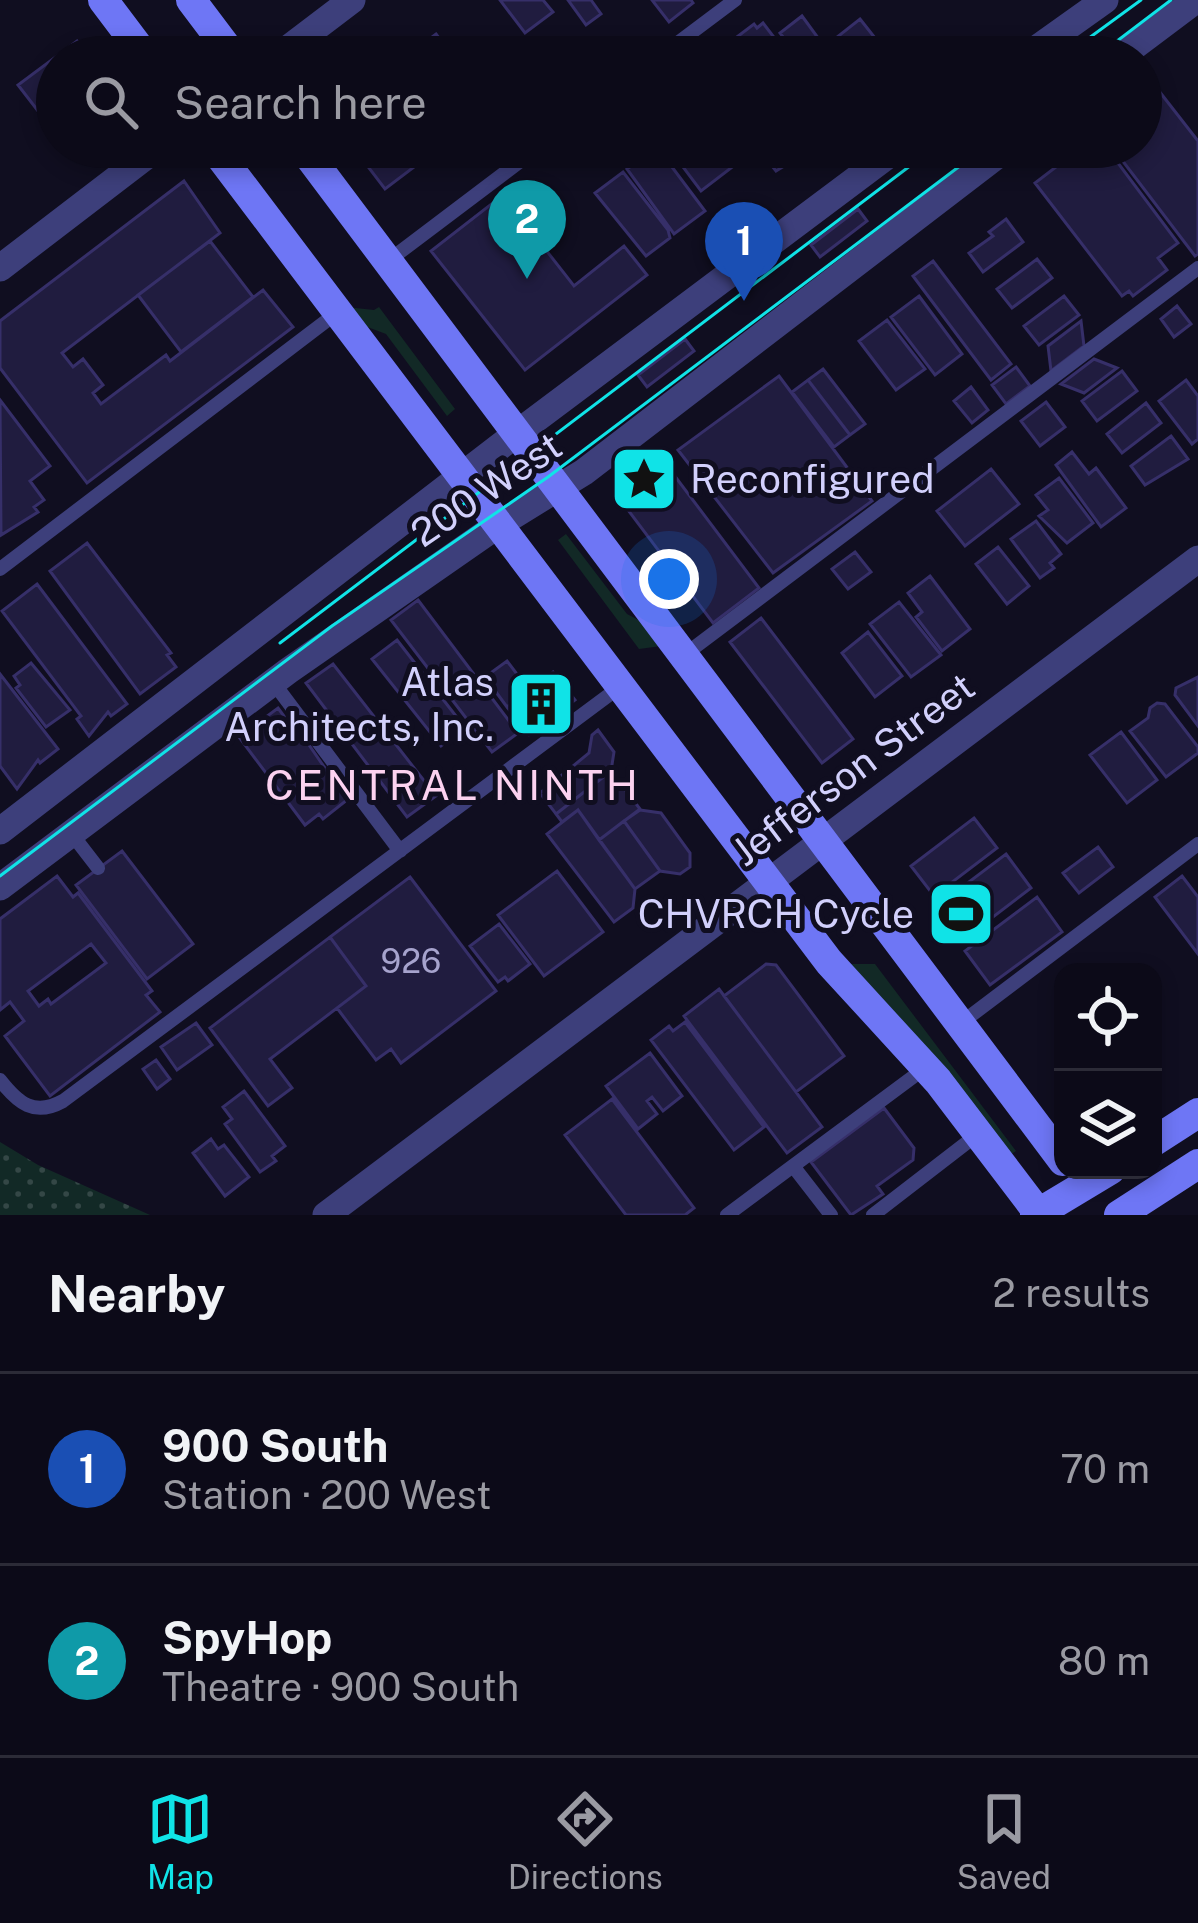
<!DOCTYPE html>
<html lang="en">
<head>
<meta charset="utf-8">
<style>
  body { margin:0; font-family:"Public Sans",sans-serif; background:#151321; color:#f1f3f6 }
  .controls { position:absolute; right:36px; bottom:36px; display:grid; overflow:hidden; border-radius:24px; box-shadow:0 6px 18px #0003 }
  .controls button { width:108px; height:108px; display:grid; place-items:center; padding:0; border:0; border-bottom:3px solid #2c2b37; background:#0c0a18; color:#f1f3f6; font:60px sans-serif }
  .you { position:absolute; left:669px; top:579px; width:42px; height:42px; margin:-30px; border:9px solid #fff; border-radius:50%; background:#1a73e8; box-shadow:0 0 0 18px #1a73e833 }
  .badge { display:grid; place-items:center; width:78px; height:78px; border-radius:50%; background:#10e3e7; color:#fff; font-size:39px; font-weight:700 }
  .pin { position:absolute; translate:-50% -99px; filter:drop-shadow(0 3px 6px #0008) }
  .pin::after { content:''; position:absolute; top:63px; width:42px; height:36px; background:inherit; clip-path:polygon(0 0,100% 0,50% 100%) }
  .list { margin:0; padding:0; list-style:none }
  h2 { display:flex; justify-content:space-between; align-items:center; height:156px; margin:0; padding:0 48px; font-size:51px }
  h2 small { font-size:39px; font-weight:400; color:#9a9aa2 }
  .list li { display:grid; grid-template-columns:78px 1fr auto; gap:36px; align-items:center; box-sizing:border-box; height:192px; padding:0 48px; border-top:3px solid #2c2b37 }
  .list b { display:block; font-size:45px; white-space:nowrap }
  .list p { margin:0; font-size:39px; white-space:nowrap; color:#9a9aa2 }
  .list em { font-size:39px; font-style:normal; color:#9a9aa2 }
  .icon { flex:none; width:66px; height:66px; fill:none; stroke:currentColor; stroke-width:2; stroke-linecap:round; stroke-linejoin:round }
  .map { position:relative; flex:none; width:1198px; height:1215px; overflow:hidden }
  .search { position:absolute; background:#0c0a18; box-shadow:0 6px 18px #0003; left:36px; right:36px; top:36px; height:132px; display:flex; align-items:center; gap:30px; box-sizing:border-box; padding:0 42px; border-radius:66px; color:#9a9aa2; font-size:45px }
  .sheet { height:540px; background:#0c0a18 }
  nav { display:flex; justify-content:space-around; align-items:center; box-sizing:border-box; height:168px; border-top:3px solid #2c2b37; background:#0c0a18; font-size:33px; color:#9a9aa2 }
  nav a { display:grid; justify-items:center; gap:6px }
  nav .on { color:#10e3e7 }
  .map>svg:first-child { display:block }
  .grass { fill:url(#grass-dots) }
  .garden { fill:#122926 }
  .building { fill:#201c3f; stroke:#362f69; stroke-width:3; fill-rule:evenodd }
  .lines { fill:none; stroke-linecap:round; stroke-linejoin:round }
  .lane { stroke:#3d3f7b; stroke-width:14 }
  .street { stroke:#3d3f7b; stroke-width:27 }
  .secondary { stroke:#6e76f5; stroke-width:30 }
  .tram { stroke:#10e3e7; stroke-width:3 }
  .labels { text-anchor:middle; stroke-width:10; stroke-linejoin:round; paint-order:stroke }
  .number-label { font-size:33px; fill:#a6a3cd }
  .poi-label { font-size:39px; fill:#d2d0fc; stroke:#100e20; text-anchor:end }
  .street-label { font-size:39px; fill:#d2d0fc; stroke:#100e20 }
  .neighbourhood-label { font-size:42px; letter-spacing:3px; fill:#fcd2f0; stroke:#100e20 }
</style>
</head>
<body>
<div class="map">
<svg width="1198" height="1215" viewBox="0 0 1198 1215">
  <defs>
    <pattern id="grass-dots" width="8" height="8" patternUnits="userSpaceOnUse" patternTransform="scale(3)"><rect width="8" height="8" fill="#122926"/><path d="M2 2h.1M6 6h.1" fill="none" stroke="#344746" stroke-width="1.8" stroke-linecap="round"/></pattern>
  </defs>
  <rect width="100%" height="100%" fill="#100e20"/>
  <path class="grass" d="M0 1142 38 1165 150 1215H0Z"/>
  <path class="garden" d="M346 307 374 310 379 307 455 409 447 416 386 334 357 323Z
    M566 534 627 614 656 629 669 645 639 649 558 540Z
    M849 964H875L1016 1151 1007 1157Z"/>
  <path class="building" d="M500 0H543L553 12 525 33Z
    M568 0H591L601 14 586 25Z
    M652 0H691L693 3 669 22Z
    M802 16 832 57H798L780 33Z
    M860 19 890 57H836L827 45Z
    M763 23 789 57H750L743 47 739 50 733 40 754 24 757 28Z
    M436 34 453 57H405Z
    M77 41 89 57H57L55 133 18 85Z
    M1159 91 1198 141V254L1195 256 1112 147H1141V104Z
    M353 147H405L418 164 385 189Z
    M657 147 705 211 674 234 627 169Z
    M668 147H756L757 148 701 191Z
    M757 147H796L802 155 776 171Z
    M1082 147H1106L1178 243 1158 258 1167 270 1133 296 1129 291 1122 296 1035 183Z
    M623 172 668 230 670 238 646 256 595 193Z
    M184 181 220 233 62 353 73 367 83 359 103 385 93 393 101 404 166 355 170 361 263 290 293 327 87 483 0 368V321Z
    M503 195 574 286 624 246 647 275 525 370 431 251Z
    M858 209 867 221 820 257 811 245Z
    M1006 219 1023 242 983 272 969 253 993 236 989 232Z
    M210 241 253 297 181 352 138 295Z
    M1037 259 1052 278 1012 308 997 289Z
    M933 261 1011 364 991 380 913 276Z
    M919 296 962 354 935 375 891 317Z
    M1064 296 1079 315 1039 345 1024 326Z
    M1177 306 1191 324 1174 337 1161 319Z
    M887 320 925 369 896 390 859 341Z
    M1081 321 1084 346 1051 371 1048 346Z
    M685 339 694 351 647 387 638 375Z
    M1094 359 1117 368 1084 393 1061 384Z
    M1016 367 1030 386 1006 404 992 385Z
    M823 369 865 424 850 435 808 380Z
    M1122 371 1137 391 1097 421 1082 401Z
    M779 376 872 501 773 573 678 450Z
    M808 380 850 435 834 447 792 392Z
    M1186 380 1198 396V439L1192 444 1159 401Z
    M971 387 988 410 972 423 954 401Z
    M0 400 50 466 30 481 44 500 34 507 38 512 1 535Z
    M1046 402 1065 427 1040 446 1021 421Z
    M1146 403 1161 423 1122 453 1107 434Z
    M1171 436 1188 459 1145 485 1131 466Z
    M1072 452 1089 474 1096 468 1126 508 1101 527 1056 465Z
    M665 463 759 588 713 623 619 498Z
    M991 469 1019 504 965 546 937 511Z
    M1059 478 1093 523 1067 543 1039 516 1048 510 1036 495Z
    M1036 521 1061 554 1050 563 1054 568 1040 578 1011 539Z
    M87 543 171 653 167 655 176 667 140 694 50 571Z
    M998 547 1029 586 1007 604 976 564Z
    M855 552 871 572 848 589 832 569Z
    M930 576 970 629 942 651 916 617 922 612 908 593Z
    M37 584 127 704 111 716 108 712 89 736 77 719 81 716 2 611Z
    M418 600 518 733 492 752 391 620Z
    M899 602 941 655 911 677 870 624Z
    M761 618 853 739 822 763 730 642Z
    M868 632 902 676 875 697 842 653Z
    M397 640 459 720 445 730 451 738 441 746 372 659Z
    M507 661 529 690 507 707 485 677Z
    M31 663 70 710 46 727 16 688 20 685 14 676Z
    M333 664 436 796 407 817 306 683Z
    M553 672 575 700 529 735 507 707Z
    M0 674 58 749 40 763 38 760 17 789 0 766Z
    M1198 677V726L1175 695 1176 688Z
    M1157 703 1165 704 1198 747V753L1166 777 1130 731 1148 718 1150 708Z
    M278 708 286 719 289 716 347 800 323 819 319 814 305 825 239 737Z
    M598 730 614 752 611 771 556 814 540 793 589 753 592 735Z
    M1121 732 1157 780 1127 803 1090 755Z
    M611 771 640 809 599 840 578 810 562 822 556 814Z
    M578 810 635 889 633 908 614 922 547 834Z
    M640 810 661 813 690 853V867L680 874 660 871 624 821Z
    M974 818 997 848 934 896 911 866Z
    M624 821 660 871 635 889 599 840Z
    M1098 847 1113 867 1079 893 1063 873Z
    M122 851 193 944 147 979 76 885Z
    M1006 854 1031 888 959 943 933 909Z
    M557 871 603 932 544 976 498 915Z
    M57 876 73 897 78 893 152 991 146 995 160 1012 50 1096 5 1036 24 1021 10 1002 0 1010V919ZM91 944 106 963 51 1004 48 999 39 1006 28 991Z
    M1182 876 1198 897V954L1155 897Z
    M410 877 496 991 401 1063 391 1049 376 1060 337 1008 366 986 330 937Z
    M1037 897 1062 932 990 985 965 951Z
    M499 924 530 964 508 981 505 977 498 982 470 946Z
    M330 937 366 986 270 1059 292 1088 268 1106 210 1028Z
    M766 964 776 965 844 1056 796 1092 724 996Z
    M719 989 822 1127 787 1153 684 1016Z
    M685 1022 764 1127 734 1150 651 1040 669 1026 673 1031Z
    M196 1023 212 1045 177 1070 161 1047Z
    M650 1053 682 1096 663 1111 652 1097 647 1101 657 1114 638 1129 606 1086Z
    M156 1060 170 1079 157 1089 143 1069Z
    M244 1091 285 1146 272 1156 276 1161 260 1172 225 1124 232 1119 223 1107Z
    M612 1099 694 1208 685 1215H626L565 1135Z
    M884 1108 914 1148 913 1160 877 1186 883 1194 851 1215 811 1162Z
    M211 1139 218 1149 224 1145 249 1177 225 1196 193 1153Z"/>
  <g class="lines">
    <path class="lane" d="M659 57 735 0
      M388 261 539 147
      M0 569 338 312
      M683 656 1198 268
      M273 682 400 851
      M71 833 98 868
      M961 1023 1198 844
      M0 1080C18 1103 34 1117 63 1101L621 686
      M793 1166 831 1215
      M727 1215 925 1068
      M873 1215 978 1134"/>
    <path class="street" d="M277 57 352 0
      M1025 57 1105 0
      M1120 57 1196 0
      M0 268 158 147
      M0 831 516 434 899 147
      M0 887 288 671 498 525 584 472 1008 147
      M326 1215 1198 559"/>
    <path class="secondary" d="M103 0 146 57
      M191 0 234 57
      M213 147 829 962 938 1081 1040 1215
      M302 147 1063 1161
      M1153 1142 1198 1113
      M1035 1215 1110 1170
      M1119 1215 1198 1164"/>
    <path class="tram" d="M1063 57 1141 0
      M1096 57 1171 0
      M280 643 935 147
      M0 876 332 626 548 477 985 147"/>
  </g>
  <defs>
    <g id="sight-square" transform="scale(3.45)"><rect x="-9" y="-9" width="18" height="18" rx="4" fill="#10e3e7" stroke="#100e20"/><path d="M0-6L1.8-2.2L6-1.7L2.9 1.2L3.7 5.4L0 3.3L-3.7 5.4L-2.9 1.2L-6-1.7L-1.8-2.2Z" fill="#111"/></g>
    <g id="building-square" transform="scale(3.45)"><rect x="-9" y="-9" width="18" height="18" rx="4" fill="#10e3e7" stroke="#100e20"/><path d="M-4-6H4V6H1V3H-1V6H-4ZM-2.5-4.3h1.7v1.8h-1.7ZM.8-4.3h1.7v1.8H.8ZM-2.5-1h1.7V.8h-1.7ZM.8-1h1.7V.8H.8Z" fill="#111"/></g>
    <g id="stadium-square" transform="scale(3.45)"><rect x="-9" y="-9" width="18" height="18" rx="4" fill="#10e3e7" stroke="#100e20"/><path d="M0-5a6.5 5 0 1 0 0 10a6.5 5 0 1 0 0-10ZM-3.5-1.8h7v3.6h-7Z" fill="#111"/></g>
  </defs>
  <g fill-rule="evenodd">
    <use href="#sight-square" x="644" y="479"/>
    <use href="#building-square" x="541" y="704"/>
    <use href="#stadium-square" x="961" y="914"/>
  </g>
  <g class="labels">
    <g class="number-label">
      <text x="411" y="973">926</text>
    </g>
    <g class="poi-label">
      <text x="690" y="493" text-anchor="start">Reconfigured</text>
      <text x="494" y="696">Atlas<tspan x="494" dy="45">Architects, Inc.</tspan></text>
      <text x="914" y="928">CHVRCH Cycle</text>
    </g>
    <g class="street-label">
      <text transform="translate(486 489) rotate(-34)" y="14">200 West</text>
      <text transform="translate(853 769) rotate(-37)" y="14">Jefferson Street</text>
    </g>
    <g class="neighbourhood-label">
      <text x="453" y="800">CENTRAL NINTH</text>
    </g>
  </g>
</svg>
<div class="controls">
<button><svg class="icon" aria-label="locate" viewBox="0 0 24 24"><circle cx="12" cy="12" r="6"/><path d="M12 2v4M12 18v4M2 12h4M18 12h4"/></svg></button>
<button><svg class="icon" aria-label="layers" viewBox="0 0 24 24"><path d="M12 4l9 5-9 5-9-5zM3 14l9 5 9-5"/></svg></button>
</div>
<div class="you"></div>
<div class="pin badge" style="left:744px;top:301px;background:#1a4fb4">1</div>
<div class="pin badge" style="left:527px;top:279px;background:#0f9aa8">2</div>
<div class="search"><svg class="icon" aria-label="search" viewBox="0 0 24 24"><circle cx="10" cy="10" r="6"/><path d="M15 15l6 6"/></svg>Search here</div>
</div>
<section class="sheet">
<h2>Nearby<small>2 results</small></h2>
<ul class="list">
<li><span class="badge" style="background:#1a4fb4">1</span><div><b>900 South</b><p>Station · 200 West</p></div><em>70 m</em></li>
<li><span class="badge" style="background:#0f9aa8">2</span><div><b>SpyHop</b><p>Theatre · 900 South</p></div><em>80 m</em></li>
</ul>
</section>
<nav>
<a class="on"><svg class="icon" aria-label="map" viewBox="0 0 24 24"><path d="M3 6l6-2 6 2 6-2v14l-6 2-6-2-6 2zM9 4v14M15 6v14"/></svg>Map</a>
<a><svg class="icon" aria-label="directions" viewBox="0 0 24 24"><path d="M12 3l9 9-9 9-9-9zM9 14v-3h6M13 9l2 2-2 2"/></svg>Directions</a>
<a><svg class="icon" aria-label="saved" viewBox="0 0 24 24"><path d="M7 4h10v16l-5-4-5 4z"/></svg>Saved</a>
</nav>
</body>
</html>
